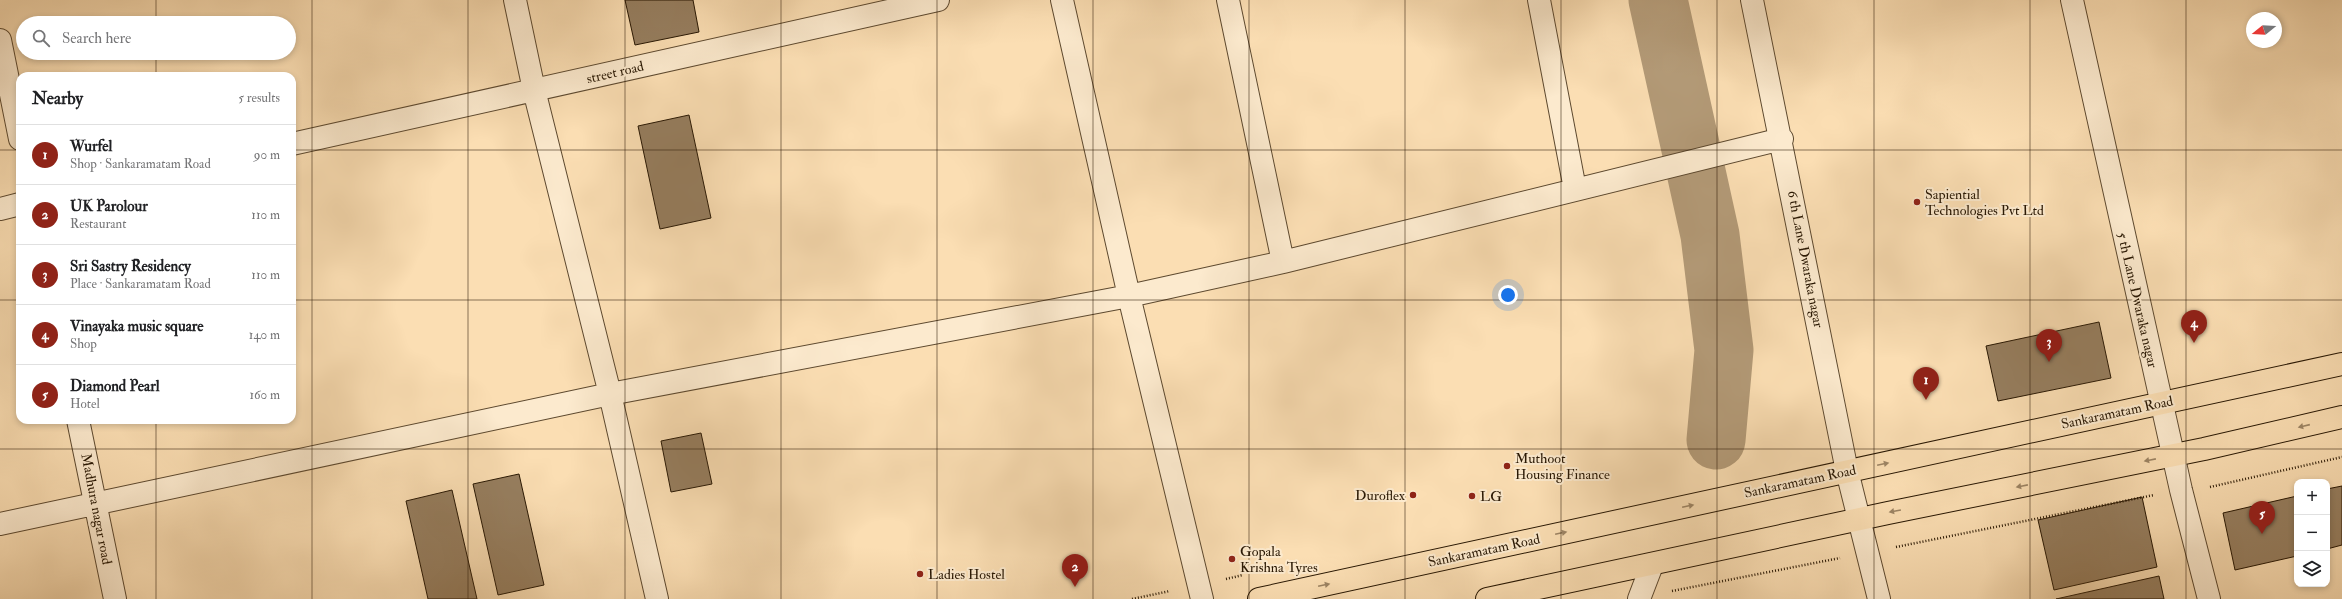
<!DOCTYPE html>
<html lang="en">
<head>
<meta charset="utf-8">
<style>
  body { margin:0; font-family:"IM FELL Double Pica",serif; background:#f6f6f6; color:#202124 }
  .controls { position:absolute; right:12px; bottom:12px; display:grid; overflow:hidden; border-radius:8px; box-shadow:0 2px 6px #0003 }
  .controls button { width:36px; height:36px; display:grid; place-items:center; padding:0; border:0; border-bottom:1px solid #e0e0e0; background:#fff; color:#202124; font:20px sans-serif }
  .compass { position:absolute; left:2246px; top:12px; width:36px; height:36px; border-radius:50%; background:#fff; box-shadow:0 2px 6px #0003; rotate:252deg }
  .you { position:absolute; left:1508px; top:295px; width:14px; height:14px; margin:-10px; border:3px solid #fff; border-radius:50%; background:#1a73e8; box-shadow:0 0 0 6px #1a73e833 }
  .badge { display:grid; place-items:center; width:26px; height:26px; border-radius:50%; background:#8f2418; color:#fff; font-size:13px; font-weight:700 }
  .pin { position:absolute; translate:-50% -33px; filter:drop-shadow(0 1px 2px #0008) }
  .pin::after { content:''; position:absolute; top:21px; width:14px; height:12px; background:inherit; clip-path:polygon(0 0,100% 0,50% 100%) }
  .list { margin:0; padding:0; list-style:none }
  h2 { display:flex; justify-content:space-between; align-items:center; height:52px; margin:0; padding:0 16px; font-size:17px }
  h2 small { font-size:13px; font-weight:400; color:#757577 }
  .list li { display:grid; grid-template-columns:26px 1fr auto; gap:12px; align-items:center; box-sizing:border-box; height:60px; padding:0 16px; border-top:1px solid #e0e0e0 }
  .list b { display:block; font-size:15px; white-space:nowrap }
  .list p { margin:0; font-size:13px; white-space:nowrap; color:#757577 }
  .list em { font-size:13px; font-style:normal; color:#757577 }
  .icon { flex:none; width:22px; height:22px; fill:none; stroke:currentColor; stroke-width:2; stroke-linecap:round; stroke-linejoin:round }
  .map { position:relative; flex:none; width:2342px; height:599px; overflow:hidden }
  .search { position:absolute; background:#fff; box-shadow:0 2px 6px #0003; left:16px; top:16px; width:280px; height:44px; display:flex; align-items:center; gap:10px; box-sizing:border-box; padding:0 14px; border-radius:22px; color:#757577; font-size:15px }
  .panel { position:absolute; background:#fff; box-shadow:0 2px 6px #0003; left:16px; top:72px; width:280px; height:352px; border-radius:12px }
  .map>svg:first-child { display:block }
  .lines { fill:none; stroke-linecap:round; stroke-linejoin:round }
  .river { stroke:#b39a77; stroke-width:59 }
  .building { fill:#967e5f; stroke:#281703 }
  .minor-casing { stroke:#5d492f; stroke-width:24 }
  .major-casing { stroke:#281703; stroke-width:24 }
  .path { stroke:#281703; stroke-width:2.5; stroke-dasharray:1 2; stroke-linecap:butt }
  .minor { stroke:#fceace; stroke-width:22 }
  .major { stroke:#fbdeb3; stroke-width:22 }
  .oneway { fill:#9c8464 }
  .grid { fill:none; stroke:#281703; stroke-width:1; stroke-opacity:0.55 }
  .poi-dot { fill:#8f2418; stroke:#fceace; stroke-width:1.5 }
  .labels { text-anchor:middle; stroke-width:4; stroke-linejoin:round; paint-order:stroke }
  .street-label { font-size:14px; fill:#281703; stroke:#fceace }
  .poi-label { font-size:14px; fill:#281703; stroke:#fceace; text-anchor:start }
</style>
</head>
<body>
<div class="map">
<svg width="2342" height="599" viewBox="0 0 2342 599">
  <rect width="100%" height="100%" fill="#fbdeb3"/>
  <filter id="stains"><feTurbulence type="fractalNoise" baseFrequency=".005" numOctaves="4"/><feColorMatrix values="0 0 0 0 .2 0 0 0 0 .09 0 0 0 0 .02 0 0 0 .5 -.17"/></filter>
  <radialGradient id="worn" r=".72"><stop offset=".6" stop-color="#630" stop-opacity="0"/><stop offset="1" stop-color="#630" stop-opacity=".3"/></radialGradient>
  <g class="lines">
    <path class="river" d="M1658 0 1710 235 1724 350 1716 440"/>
  </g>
  <path class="building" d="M625 0H693L699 32 635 45Z
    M689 115 711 218 660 229 638 126Z
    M2099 322 2111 378 1998 401 1986 346Z
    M701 433 712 484 671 492 661 441Z
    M519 474 544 585 498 595 473 484Z
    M2342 486V545L2327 549V489Z
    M452 490 477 599H428L406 501Z
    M2297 496V556L2235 570 2223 513Z
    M2142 497 2157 567 2054 590 2038 520Z
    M2159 576 2164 599H2056Z"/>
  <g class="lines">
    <g class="minor-casing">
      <path id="minor" d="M515 0 534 90 610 394 657 599
        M1062 0 1129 296 1202 599
        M1228 0 1283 262
        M1539 0 1575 189
        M1752 0 1847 471 1879 599
        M2072 0 2181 490 2209 599
        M0 40 20 139
        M292 144 938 0
        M0 209 20 204
        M78 420 115 599
        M0 524 610 394 1129 296 1283 262 1782 139
        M1639 599 1652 565"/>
    </g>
    <g class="major-casing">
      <path id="major" d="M1259 599 2342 364
        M1487 599 1888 513 2204 449 2342 417"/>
    </g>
    <path class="path" d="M2210 487 2342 457
      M1896 547 2154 495
      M1226 579 1243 575
      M1672 591 1840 558
      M1132 599 1170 591"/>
    <use href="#minor" class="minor"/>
    <use href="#major" class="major"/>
  </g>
  <defs><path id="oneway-solid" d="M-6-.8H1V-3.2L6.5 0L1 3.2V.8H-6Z"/></defs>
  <g class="oneway">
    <use href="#oneway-solid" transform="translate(2304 426) rotate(167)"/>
    <use href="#oneway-solid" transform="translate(2150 460) rotate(169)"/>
    <use href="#oneway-solid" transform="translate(1883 464) rotate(-12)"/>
    <use href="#oneway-solid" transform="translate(2022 486) rotate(169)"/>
    <use href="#oneway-solid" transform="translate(1688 506) rotate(-12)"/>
    <use href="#oneway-solid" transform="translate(1895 511) rotate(170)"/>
    <use href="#oneway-solid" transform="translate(1561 533) rotate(-12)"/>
    <use href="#oneway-solid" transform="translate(1324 585) rotate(-12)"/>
  </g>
  <path class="grid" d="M156 0V23M312 0V599M468 0V599M625 0V599M781 0V599M937 0V599M1093 0V599M1249 0V599M1405 0V599M1561 0V599M1717 0V599M1874 0V599M2030 0V599M2186 0V599M156 53V76M0 150H20M292 150H2342M0 300H20M292 300H2342M156 420V599M0 449H2342"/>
  <g class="poi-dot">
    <circle cx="1917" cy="202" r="4"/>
    <circle cx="1507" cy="466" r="4"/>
    <circle cx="1413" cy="495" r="4"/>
    <circle cx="1472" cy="496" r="4"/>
    <circle cx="1232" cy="559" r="4"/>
    <circle cx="920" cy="574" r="4"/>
  </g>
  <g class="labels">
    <g class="street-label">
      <text transform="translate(615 72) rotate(-13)" y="5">street road</text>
      <text transform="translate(1806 259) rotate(79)" y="5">6 th Lane Dwaraka nagar</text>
      <text transform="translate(2138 300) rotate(77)" y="5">5 th Lane Dwaraka nagar</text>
      <text transform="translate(2117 412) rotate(-12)" y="5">Sankaramatam Road</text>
      <text transform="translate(1800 481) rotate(-12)" y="5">Sankaramatam Road</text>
      <text transform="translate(97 509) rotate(79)" y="5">Madhura nagar road</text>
      <text transform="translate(1484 550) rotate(-12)" y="5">Sankaramatam Road</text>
    </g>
    <g class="poi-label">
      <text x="1925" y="199">Sapiential<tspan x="1925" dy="16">Technologies Pvt Ltd</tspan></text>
      <text x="1515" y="463">Muthoot<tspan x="1515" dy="16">Housing Finance</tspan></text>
      <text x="1405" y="500" text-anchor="end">Duroflex</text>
      <text x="1480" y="501">LG</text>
      <text x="1240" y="556">Gopala<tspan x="1240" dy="16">Krishna Tyres</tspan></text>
      <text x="928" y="579">Ladies Hostel</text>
    </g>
  </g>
  <rect width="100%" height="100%" filter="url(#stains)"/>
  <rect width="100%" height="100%" fill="url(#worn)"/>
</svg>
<div class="controls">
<button>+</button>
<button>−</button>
<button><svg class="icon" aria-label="layers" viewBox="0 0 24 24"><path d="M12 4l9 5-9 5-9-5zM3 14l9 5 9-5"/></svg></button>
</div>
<svg class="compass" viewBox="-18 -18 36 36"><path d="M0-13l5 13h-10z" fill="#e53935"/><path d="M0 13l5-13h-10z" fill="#757577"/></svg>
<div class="you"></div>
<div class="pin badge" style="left:1926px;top:400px">1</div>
<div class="pin badge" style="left:1075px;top:587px">2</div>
<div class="pin badge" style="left:2049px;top:362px">3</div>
<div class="pin badge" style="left:2194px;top:343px">4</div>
<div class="pin badge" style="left:2262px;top:534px">5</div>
<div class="search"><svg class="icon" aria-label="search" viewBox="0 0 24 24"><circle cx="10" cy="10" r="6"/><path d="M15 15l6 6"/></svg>Search here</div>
<section class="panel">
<h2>Nearby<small>5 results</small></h2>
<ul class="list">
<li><span class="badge">1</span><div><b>Wurfel</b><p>Shop · Sankaramatam Road</p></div><em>90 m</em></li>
<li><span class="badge">2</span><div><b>UK Parolour</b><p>Restaurant</p></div><em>110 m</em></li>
<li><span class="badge">3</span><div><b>Sri Sastry Residency</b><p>Place · Sankaramatam Road</p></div><em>110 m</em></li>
<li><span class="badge">4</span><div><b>Vinayaka music square</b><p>Shop</p></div><em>140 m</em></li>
<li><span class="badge">5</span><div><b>Diamond Pearl</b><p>Hotel</p></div><em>160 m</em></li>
</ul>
</section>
</div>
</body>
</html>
